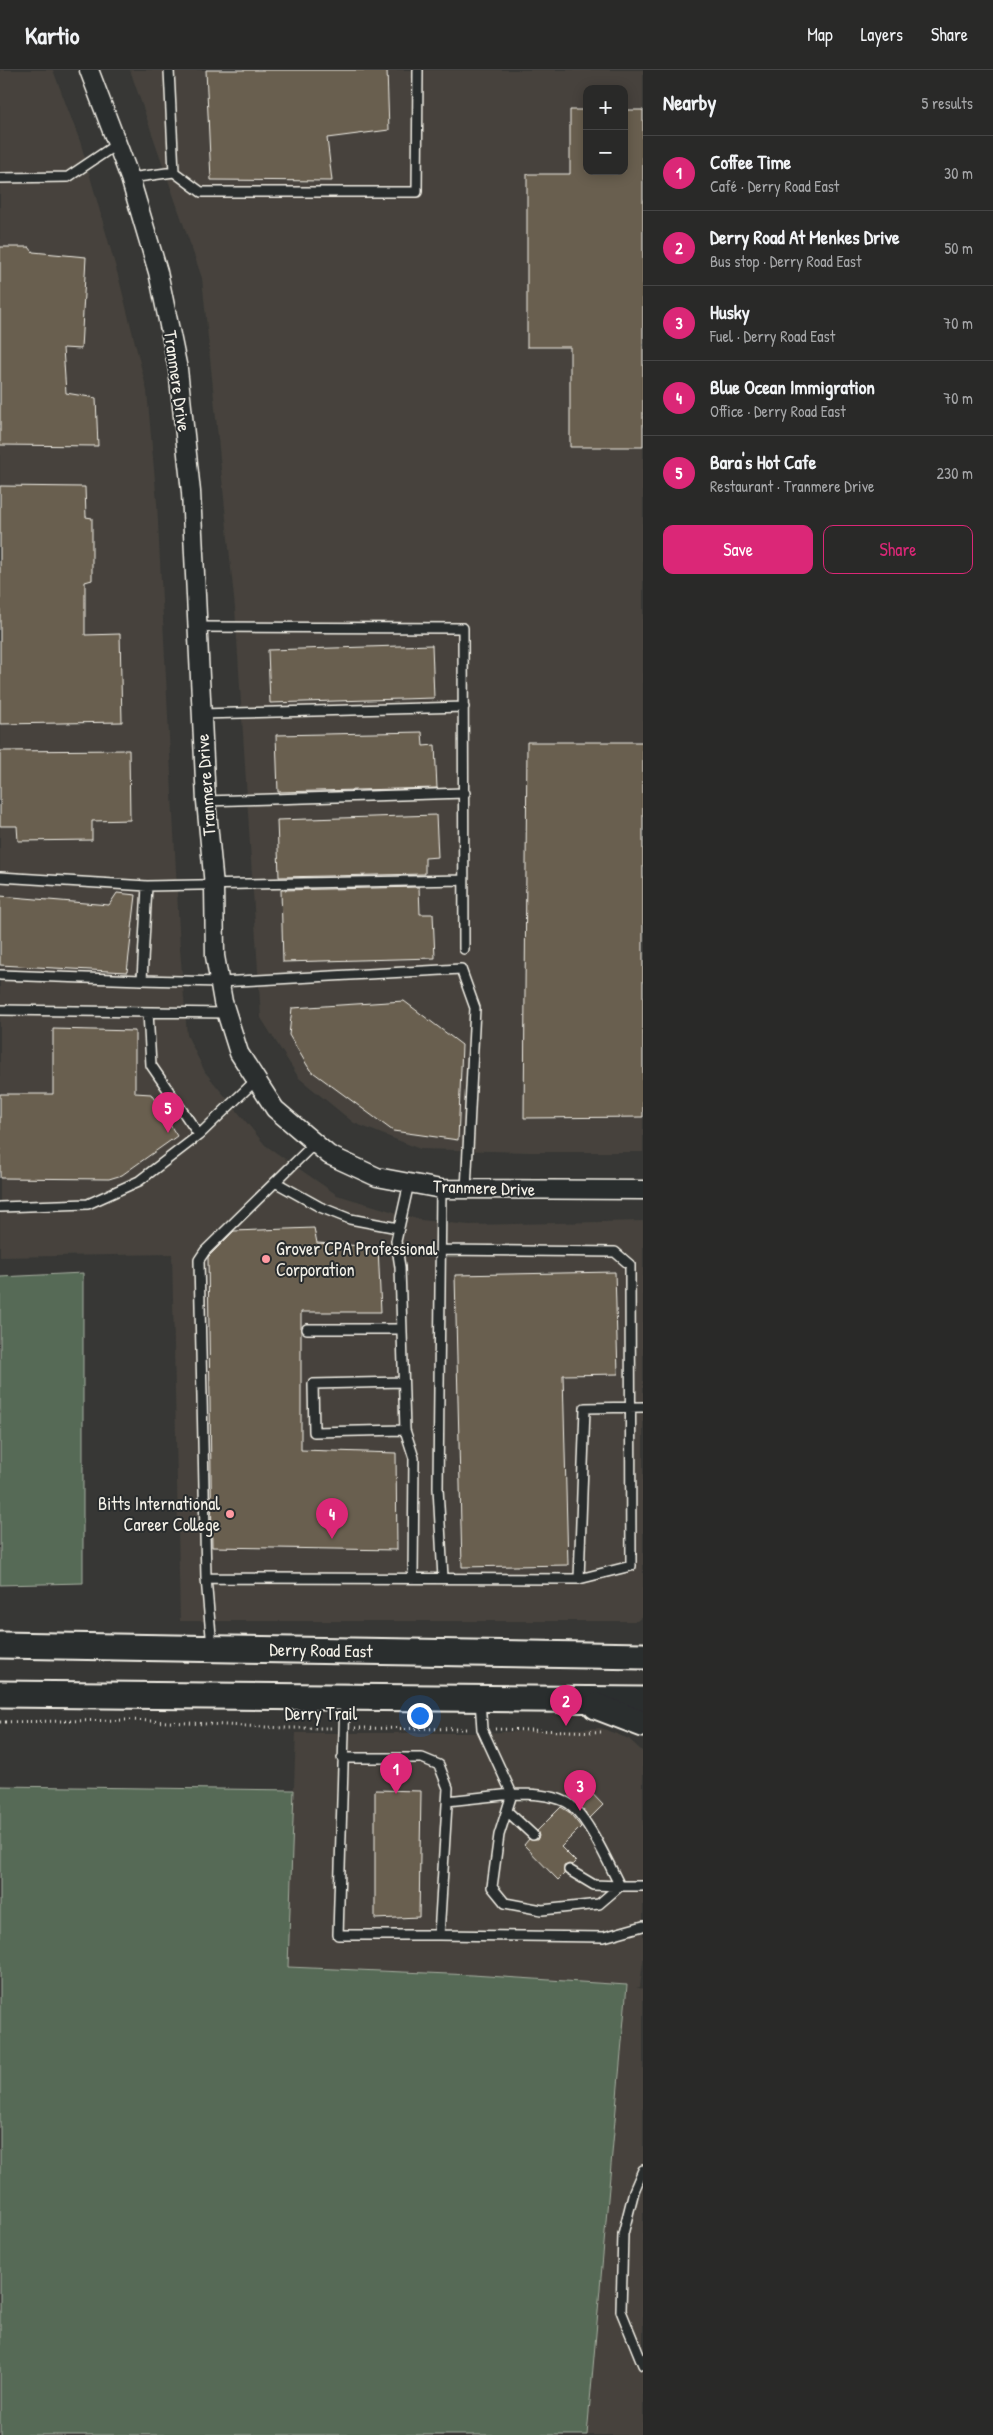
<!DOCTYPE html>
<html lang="en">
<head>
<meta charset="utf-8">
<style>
  body { margin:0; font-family:"Patrick Hand",sans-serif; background:#353534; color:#f1f3f6 }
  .controls { position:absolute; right:15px; top:15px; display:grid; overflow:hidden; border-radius:10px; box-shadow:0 2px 12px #0003 }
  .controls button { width:45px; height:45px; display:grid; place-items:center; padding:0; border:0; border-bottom:1px solid #454545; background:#292928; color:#f1f3f6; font:25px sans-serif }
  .you { position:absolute; left:419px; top:1645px; width:18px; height:18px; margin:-12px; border:4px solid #fff; border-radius:50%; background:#1a73e8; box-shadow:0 0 0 8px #1a73e833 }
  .badge { display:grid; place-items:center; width:32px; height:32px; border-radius:50%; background:#db2777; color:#fff; font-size:16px; font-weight:700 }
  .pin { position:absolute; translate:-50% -41px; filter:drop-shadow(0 1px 2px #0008) }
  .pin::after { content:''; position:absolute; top:26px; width:18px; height:15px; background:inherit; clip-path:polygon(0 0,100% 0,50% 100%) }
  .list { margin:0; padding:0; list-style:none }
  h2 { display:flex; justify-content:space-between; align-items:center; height:65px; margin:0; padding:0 20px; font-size:21px }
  h2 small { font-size:16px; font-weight:400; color:#a5a6a8 }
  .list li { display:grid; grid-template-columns:32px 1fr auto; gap:15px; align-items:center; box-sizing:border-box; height:75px; padding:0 20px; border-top:1px solid #454545 }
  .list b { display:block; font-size:19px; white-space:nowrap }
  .list p { margin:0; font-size:16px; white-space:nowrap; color:#a5a6a8 }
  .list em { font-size:16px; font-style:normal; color:#a5a6a8 }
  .actions { display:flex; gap:10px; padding:15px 20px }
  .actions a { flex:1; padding:11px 0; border:1px solid #db2777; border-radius:10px; text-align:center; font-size:18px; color:#db2777 }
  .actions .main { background:#db2777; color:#fff }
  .map { position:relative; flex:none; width:643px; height:2365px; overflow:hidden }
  header { display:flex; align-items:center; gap:30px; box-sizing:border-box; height:70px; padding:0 25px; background:#292928; border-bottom:1px solid #454545 }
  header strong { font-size:24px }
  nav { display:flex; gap:28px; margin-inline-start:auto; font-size:18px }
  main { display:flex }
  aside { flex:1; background:#292928 }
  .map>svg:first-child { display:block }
  .built { fill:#46433d; fill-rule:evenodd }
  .green { fill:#576b57; stroke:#a6aea0 }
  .building { fill:#695e50; stroke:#f4f1e8 }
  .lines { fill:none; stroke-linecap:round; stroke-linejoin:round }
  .service-casing { stroke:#f4f1e8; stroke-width:12 }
  .minor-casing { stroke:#f4f1e8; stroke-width:21 }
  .secondary-casing { stroke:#f4f1e8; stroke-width:29 }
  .path { stroke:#f4f1e8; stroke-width:3; stroke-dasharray:1 4; stroke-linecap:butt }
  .service { stroke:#2a2d2e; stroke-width:9 }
  .minor { stroke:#2a2d2e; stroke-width:18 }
  .secondary { stroke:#2a2d2e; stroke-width:25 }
  .poi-dot { fill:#ff9aa2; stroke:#2a2d2e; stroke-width:2 }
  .labels { text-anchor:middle; stroke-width:4; stroke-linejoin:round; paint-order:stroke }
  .street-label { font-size:18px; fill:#f4f1e8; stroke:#2a2d2e }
  .poi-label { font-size:18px; fill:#f4f1e8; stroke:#2a2d2e; text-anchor:start }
</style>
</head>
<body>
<header>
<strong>Kartio</strong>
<nav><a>Map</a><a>Layers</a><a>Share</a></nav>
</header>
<main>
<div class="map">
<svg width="643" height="2365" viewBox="0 0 643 2365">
  <rect width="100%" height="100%" fill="#373735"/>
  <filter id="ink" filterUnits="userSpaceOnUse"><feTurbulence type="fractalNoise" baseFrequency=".02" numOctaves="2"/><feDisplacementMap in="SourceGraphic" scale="10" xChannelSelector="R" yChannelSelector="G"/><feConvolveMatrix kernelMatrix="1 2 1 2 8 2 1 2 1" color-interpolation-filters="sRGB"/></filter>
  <g filter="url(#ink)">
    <path class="built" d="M0 0H53L81 74 119 209 147 321 157 433 180 879 187 965 205 1002 265 1075 337 1125 421 1150 469 1155 643 1151V1546L637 1551H180L172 1184 0 1187Z
      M130 0H643V1082H529L420 1079 354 1053 299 1008 261 948 235 538 202 208ZM587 19H624V101H587Z
      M601 1658 629 1669 643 1682V1892L640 1917H636L643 1919V2365H587L627 1916 472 1905 287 1897 296 1663H480Z"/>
    <path class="green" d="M83 1203V1513L0 1515V1207Z
      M0 1716 294 1720 288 1897 472 1905 627 1915 587 2365H0Z"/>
    <path class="building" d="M206 0H387L389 60 327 68 332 111 211 110Z
      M570 40H587V101H624V40H643V377H570V277H527V104H570Z
      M0 177H29L33 182 86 187 81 279 63 278 66 323 96 328 98 376 0 375Z
      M0 416 85 417 86 447 92 448V510L85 512V565L120 564 122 652 0 654Z
      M432 575 434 628 270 633 268 580Z
      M422 662 423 676 435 675 437 718 278 722 276 665Z
      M527 672H643V1047L524 1048Z
      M129 680 130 750 92 751V770L18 771 17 756H0V681Z
      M436 745 438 787 425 788V804L279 807 277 750Z
      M419 817 420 844H433L435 888 283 892 281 820Z
      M117 823 136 825 127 902 0 895V826L109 835Z
      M404 931 462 975 458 1070 393 1061 310 1000 289 965 292 938Z
      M53 959 135 961V1023L151 1024 177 1066 122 1105 109 1109 0 1108V1024H53Z
      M314 1158 317 1173 378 1177 381 1242H301V1380L396 1383 397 1480 212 1477 208 1187 234 1161Z
      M615 1202 618 1304 563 1305 568 1495 462 1497 455 1205Z
      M584 1715 603 1735 590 1748 571 1728Z
      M375 1720 421 1721 419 1847 375 1849Z
      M561 1737 569 1742 581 1757 561 1777 576 1792 573 1795 569 1794 564 1796V1804L558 1810 524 1775 529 1769 537 1770 539 1766 537 1761Z"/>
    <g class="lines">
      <g class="service-casing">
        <path id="service" d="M169 0 174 102
          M0 108 68 107 117 74
          M130 108 174 102 201 122H417L418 0
          M197 557 463 558 464 879
          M201 644 464 637
          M206 731 465 723
          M0 807 147 816 463 810
          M147 816 142 910 220 912 461 899 475 938 466 1120
          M0 905 142 910
          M0 940 226 943
          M148 942 151 995 199 1065
          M275 1112 320 1137 350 1149 398 1158
          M409 1113 396 1171 400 1197 405 1360 414 1388 413 1508
          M441 1119 438 1418 443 1508
          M0 1137 88 1134 139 1111 199 1065 256 1010
          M441 1180 615 1182 630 1195 631 1496 579 1509
          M307 1259H402
          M403 1312 313 1314 314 1362 405 1360
          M206 1508 199 1190 205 1181 315 1073
          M212 1577 206 1508 579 1509 585 1338 643 1337
          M342 1688H422L439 1695 448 1718 439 1865H338L345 1629
          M447 1731 512 1724 482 1659 480 1630
          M507 1741 533 1765
          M569 1800 594 1815 620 1816
          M620 1816C609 1795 586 1742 566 1732 550 1724 529 1724 512 1724L499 1765 492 1817 505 1833 542 1840 599 1834 620 1816H643
          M439 1865 604 1867 643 1856
          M643 2100 634 2121 623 2164 621 2241 643 2295"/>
      </g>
      <g class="minor-casing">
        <path id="minor" d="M89 0 130 108 158 202 178 299 191 422 206 731 214 816 215 886 223 932 239 983 275 1039 329 1085 377 1107 441 1119 643 1120"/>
      </g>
      <g class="secondary-casing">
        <g id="secondary">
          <path id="s1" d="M0 1575 643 1586"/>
          <path d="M0 1624 643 1630"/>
          <path d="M596 1636 643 1654"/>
        </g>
      </g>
      <path class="path" d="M0 1652 129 1650 286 1658H332
        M355 1658 469 1659
        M495 1659 601 1662"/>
      <use href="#service" class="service"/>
      <use href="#minor" class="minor"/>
      <use href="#secondary" class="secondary"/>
    </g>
  </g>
  <g class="poi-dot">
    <circle cx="266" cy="1189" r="5"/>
    <circle cx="230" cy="1444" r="5"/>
  </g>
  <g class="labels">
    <g class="street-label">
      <text transform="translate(177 311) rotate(82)" y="6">Tranmere Drive</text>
      <text transform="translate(206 715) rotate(-94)" y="6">Tranmere Drive</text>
      <text transform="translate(484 1118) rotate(2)" y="6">Tranmere Drive</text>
      <text dy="6" stroke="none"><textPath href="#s1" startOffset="321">Derry Road East</textPath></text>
      <text x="321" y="1650">Derry Trail</text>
    </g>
    <g class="poi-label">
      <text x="276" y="1185">Grover CPA Professional<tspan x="276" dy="21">Corporation</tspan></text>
      <text x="220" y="1440" text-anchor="end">Bitts International<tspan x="220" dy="21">Career College</tspan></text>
    </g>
  </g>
</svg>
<div class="controls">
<button>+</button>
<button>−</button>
</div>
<div class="you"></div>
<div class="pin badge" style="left:396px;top:1724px">1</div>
<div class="pin badge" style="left:566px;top:1656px">2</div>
<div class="pin badge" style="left:580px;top:1741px">3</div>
<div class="pin badge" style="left:332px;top:1469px">4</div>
<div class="pin badge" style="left:168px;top:1063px">5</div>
</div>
<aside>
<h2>Nearby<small>5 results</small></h2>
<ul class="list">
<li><span class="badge">1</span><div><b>Coffee Time</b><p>Café · Derry Road East</p></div><em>30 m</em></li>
<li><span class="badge">2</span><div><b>Derry Road At Menkes Drive</b><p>Bus stop · Derry Road East</p></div><em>50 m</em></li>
<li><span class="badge">3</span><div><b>Husky</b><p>Fuel · Derry Road East</p></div><em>70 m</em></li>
<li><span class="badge">4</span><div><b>Blue Ocean Immigration</b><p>Office · Derry Road East</p></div><em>70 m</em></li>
<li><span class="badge">5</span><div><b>Bara's Hot Cafe</b><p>Restaurant · Tranmere Drive</p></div><em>230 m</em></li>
</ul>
<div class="actions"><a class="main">Save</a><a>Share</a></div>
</aside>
</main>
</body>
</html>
